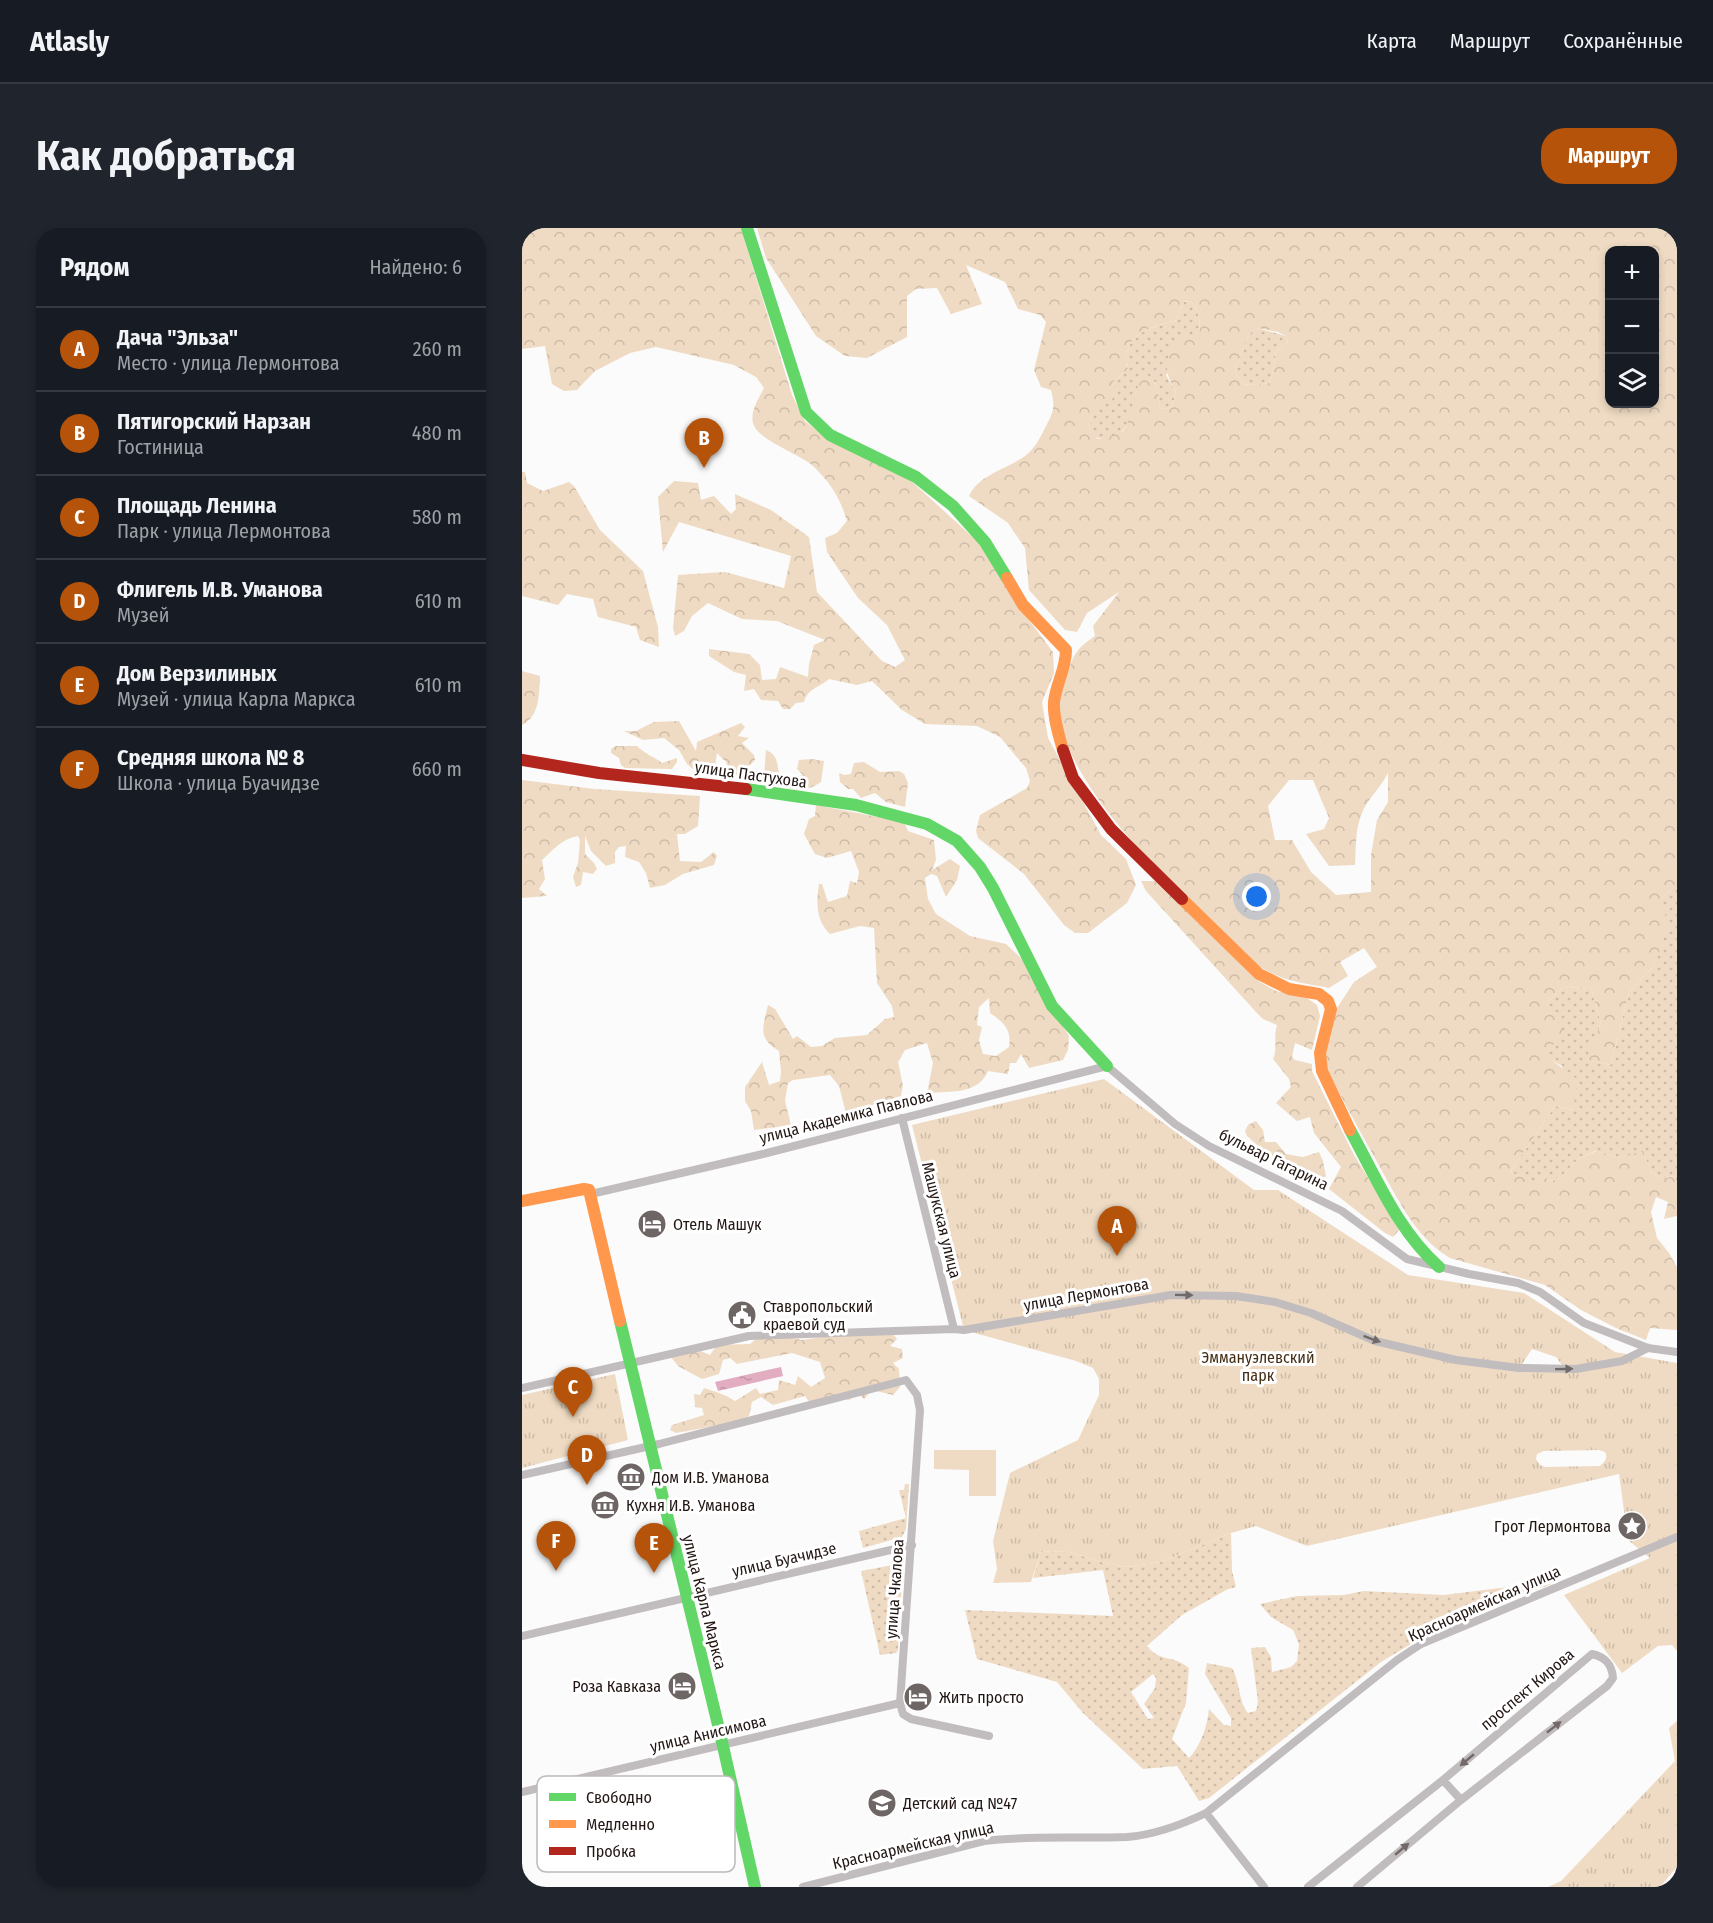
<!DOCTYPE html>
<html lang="ru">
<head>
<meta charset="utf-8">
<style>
  body { margin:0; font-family:"Fira Sans Condensed",sans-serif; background:#20242c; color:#f1f3f6 }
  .controls { position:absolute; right:18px; top:18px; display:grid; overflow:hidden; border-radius:12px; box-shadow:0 3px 9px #0003 }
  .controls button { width:54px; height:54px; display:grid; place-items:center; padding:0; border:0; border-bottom:2px solid #363941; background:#171b24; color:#f1f3f6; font:30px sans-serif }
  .you { position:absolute; left:735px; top:669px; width:21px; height:21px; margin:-15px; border:4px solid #fff; border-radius:50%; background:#1a73e8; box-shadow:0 0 0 9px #1a73e833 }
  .badge { display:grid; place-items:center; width:39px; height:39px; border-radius:50%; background:#b45309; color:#fff; font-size:20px; font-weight:700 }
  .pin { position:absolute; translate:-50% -50px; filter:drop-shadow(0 2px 3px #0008) }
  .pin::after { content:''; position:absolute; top:32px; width:21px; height:18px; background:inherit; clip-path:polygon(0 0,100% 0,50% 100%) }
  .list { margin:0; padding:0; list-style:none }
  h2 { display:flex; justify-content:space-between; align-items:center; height:78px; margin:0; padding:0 24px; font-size:26px }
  h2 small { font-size:20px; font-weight:400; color:#9ea1a6 }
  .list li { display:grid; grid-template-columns:39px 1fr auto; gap:18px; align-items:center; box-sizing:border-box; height:84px; padding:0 24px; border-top:2px solid #363941 }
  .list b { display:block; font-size:22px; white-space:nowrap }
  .list p { margin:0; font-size:20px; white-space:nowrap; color:#9ea1a6 }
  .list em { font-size:20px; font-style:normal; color:#9ea1a6 }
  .icon { flex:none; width:33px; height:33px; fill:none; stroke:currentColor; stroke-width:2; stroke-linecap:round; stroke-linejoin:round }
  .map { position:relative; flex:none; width:1155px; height:1659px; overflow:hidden; border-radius:24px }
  header { display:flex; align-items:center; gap:36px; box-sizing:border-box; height:84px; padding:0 30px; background:#171b24; border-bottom:2px solid #363941 }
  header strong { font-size:28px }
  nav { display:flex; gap:33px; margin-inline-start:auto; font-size:21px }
  .intro { display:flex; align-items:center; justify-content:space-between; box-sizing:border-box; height:144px; padding:0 36px }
  h1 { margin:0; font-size:42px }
  .button { padding:15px 27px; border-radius:24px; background:#b45309; color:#fff; font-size:21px; font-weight:700 }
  main { display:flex; gap:36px; padding:0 36px }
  aside { flex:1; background:#171b24; border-radius:24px; box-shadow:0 3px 9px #0003 }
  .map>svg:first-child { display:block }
  .grass { fill:url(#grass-dots); fill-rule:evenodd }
  .forest { fill:url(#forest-crowns); fill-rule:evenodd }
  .park { fill:url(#park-tufts); fill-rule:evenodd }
  .garden { fill:#efdbc3 }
  .water { fill:url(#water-ripples) }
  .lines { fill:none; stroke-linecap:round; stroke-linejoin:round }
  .street { stroke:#c1bcbd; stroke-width:8 }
  .fast { stroke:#63d668; stroke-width:12 }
  .slow { stroke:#ff974d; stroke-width:12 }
  .jam { stroke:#b3261e; stroke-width:12 }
  .oneway { fill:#726968 }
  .labels { text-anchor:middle; stroke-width:6; stroke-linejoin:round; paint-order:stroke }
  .street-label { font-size:16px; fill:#221613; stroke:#fff }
  .poi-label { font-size:16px; fill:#221613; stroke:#fff; text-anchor:start }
  .park-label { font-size:16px; fill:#452f14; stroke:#fff }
  .key { fill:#fff; stroke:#bdb9b8; stroke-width:1.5 }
  .key-label { font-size:16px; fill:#221613 }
</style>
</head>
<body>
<header>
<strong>Atlasly</strong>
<nav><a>Карта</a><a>Маршрут</a><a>Сохранённые</a></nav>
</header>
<div class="intro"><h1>Как добраться</h1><a class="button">Маршрут</a></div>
<main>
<aside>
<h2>Рядом<small>Найдено: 6</small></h2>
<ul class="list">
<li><span class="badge">A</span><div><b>Дача &quot;Эльза&quot;</b><p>Место · улица Лермонтова</p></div><em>260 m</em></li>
<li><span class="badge">B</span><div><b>Пятигорский Нарзан</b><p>Гостиница</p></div><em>480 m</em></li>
<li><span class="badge">C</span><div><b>Площадь Ленина</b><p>Парк · улица Лермонтова</p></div><em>580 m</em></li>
<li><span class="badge">D</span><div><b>Флигель И.В. Уманова</b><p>Музей</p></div><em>610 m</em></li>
<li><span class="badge">E</span><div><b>Дом Верзилиных</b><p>Музей · улица Карла Маркса</p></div><em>610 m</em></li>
<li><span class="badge">F</span><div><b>Средняя школа № 8</b><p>Школа · улица Буачидзе</p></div><em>660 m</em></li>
</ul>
</aside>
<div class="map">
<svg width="1155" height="1659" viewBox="0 0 1155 1659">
  <defs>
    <pattern id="grass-dots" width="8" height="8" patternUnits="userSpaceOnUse" patternTransform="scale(1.5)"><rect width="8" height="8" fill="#efdbc3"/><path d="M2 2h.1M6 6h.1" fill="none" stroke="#cdbba7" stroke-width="1.8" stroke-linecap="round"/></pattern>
    <pattern id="forest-crowns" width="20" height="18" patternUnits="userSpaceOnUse" patternTransform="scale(1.5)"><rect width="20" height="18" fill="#efdbc3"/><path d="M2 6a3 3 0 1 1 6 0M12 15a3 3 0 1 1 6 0" fill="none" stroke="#cdbba7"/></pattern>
    <pattern id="park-tufts" width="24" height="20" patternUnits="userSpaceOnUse" patternTransform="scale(1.5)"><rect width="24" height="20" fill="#efdbc3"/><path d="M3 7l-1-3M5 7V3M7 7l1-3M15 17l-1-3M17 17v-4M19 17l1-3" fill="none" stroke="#cdbba7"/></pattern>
    <pattern id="water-ripples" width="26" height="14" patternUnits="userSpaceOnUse" patternTransform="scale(1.5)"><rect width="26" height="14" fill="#e2adc0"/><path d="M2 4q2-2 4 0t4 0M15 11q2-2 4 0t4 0" fill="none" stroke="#c294a4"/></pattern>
  </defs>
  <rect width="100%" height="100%" fill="#fbfbfb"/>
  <path class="grass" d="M667 73C678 80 677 90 678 102L644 147 654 165 650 178 644 181 638 180 633 153C623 169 614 188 602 201 592 212 575 216 567 202 568 197 568 191 570 187 581 170 596 181 591 154L606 141C599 105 627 100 655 92L661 74Z
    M735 100 764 108 766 114 754 123 750 149 747 155 734 157 721 156 714 146 713 140C722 126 722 106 735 100Z
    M1151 660H1155V953L1151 948 1142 951 1129 944 1121 924 1097 930 1073 923 1056 931 1040 948 1030 953 1022 949 1016 956 988 944 1033 878 1052 882 1040 838 1022 828 1025 774 1041 760 1069 759 1079 795 1065 832 1089 837 1107 764 1133 737 1138 671Z
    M383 1256H387L384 1301 380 1309 341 1320 337 1303 384 1290 377 1262H382Z
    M709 1305 710 1343 714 1359 706 1361 660 1387 625 1418C639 1435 650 1426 667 1440L664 1475 650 1511 667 1530C679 1517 685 1499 687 1481L702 1497 709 1498V1490L683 1446 685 1435 710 1440C718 1454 717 1475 726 1485L734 1483 736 1474 729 1420 743 1419 749 1429 750 1444 769 1439 775 1433 777 1416 771 1402 749 1389 738 1376 775 1368 822 1367 842 1363 922 1367 994 1358 1030 1356 966 1379 904 1407 859 1434 687 1570 677 1573 655 1538 621 1541 561 1485 535 1454 455 1431 443 1382 591 1388 581 1342 511 1350 519 1323 548 1324 579 1334 604 1339 639 1334ZM631 1446 634 1450 633 1460 622 1476 632 1490 626 1491 609 1464Z
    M381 1335 376 1422 374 1425 358 1427 339 1343Z"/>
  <path class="forest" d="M0 0H219L270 167 283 193 305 211 388 252 456 314 506 391 531 424 532 445 520 474 526 510 579 607 604 631 614 657 605 675 566 705H553L542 697 502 646 456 610 454 603 458 587 505 560 508 553 504 540 478 509 455 498 403 496 380 482 350 453 335 457 307 451C297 460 286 460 282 474L274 475 268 481H261L256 473 239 472 232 461 222 463 224 447 212 444 187 428V421L227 426 238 437 240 452 254 451 258 439 286 449 287 436 292 417 303 412 255 393 220 391 186 375 170 388 162 403 153 408 151 400 156 347 203 344 262 360 269 328 157 294 141 324 136 269 152 253 176 255 179 272 192 268 209 286 214 281 213 266 249 282 287 309 295 364 360 433 373 439 383 432 365 397 336 370 305 324 303 310 315 305 325 293C318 270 309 255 291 238 278 226 235 212 231 195 228 183 237 170 242 160L234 149 212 137 134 119 108 125 73 143 55 162 42 163 30 156 23 118 0 121Z
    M235 0H1155V660H1151L1138 671 1146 695 1133 737 1107 764 1089 837 1064 832 1079 795 1069 759 1041 760 1025 774 1041 804 1023 827 1055 851 1052 882 1033 878 988 944 1016 955 1022 949 1030 953 1040 948 1056 931 1074 923 1097 930 1121 923 1129 944 1142 951 1151 948 1155 953V988L1142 991 1146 974 1134 969 1129 984 1135 1010 1147 1025 1155 1039V1102L1128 1100 1124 1112 1094 1100 1059 1082 1023 1057 928 1030C892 1009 874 967 854 932 837 902 821 872 805 842L803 824 813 783 832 754 855 739 842 720 818 734 826 748 807 760C772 753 757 753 727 731 666 670 548 570 536 483 535 474 541 461 544 452 551 428 552 422 573 408L571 398 597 364 565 385 555 404 543 402 507 362 503 320 486 295 447 268C456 247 485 241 503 228 513 221 519 208 524 198 532 183 533 178 529 162L519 159 512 142 524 94 518 87 496 81 483 54 444 37 460 76 429 86 415 60 394 61 385 68V109L345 130 323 128 294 108 244 30ZM1088 22H1132V176H1088ZM667 73C678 80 677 90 678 102L674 107 655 109C642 134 641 140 654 165L650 178 644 181 638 180C636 167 636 150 623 146L616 158 605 197 601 203 582 211H576L567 202C568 197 568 191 570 188 582 170 596 181 591 154L606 141C599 105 627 100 655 92L661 74ZM735 100 756 104 764 108 766 114 754 123 750 149 747 155 734 157 721 156 714 146 713 140C722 126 722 106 735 100ZM866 545V574L855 592 849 627V664L814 667 789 644 770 612H753L746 578 767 552H791L807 590 802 601 784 606 807 638 833 637C834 620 833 601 840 585 844 573 859 559 866 545Z
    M0 244H3L5 255 21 263 47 254 52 258 78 302 121 343 136 399 137 419 118 412 114 399 76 389 71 371 45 366 36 377 0 368Z
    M0 443 18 448C17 466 18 488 0 497Z
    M157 493 174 523 175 514 219 495 223 499 216 508 227 510 220 515 232 527 233 532 225 540 223 548 217 550 209 546 204 534 195 525 193 539 182 536 174 544 165 536 157 522 142 510 121 512 102 503H114L132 494Z
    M93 518H115C123 526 131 528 140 535L155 530V534L150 541 103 540 99 537 97 530 89 525V521Z
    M244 522C255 526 255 535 257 545L270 550 281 547 275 541 277 532 289 531 302 533 299 554C277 569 263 560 242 548Z
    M342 534 358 544 377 543 382 546 386 555 383 579 364 574 353 565 339 570 331 561H326L318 554 317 545 322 547 329 546 332 535Z
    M0 552 73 561 178 568 176 598 163 606H155L158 633 179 634 192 624 195 628 192 637 161 646 143 657 128 660 124 645 117 634 103 629 104 618 97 619 93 624V635L84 638 69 623 63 608V626L72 635 75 641 71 646 61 644 59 657 54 659 51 649 56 635 58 612 56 608C41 610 31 622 20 632L23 651 17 661 25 668 0 670Z
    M294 577 382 594 386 603 412 612 414 632 410 642 428 631 438 638 435 652 424 669 415 648 409 646 403 650 406 671 414 686 448 708 484 716 500 731 547 808 546 822 541 832 507 840 499 826 494 835H488L486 846 466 843C456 867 429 863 405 865L411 835 405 815 383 822 376 834 381 858 379 868 324 885 317 858 308 847 271 852 266 855 263 873 269 897 232 902 229 883 223 873V859L240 834 247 857 258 853 259 844 257 823C235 810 241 799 246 777L253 781 271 811 275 808 289 819 300 818 313 810 345 807 363 791 372 789 370 778 355 755 352 700 338 698 308 706C294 693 294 675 297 656H300L306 674 325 668 328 653 335 655 337 644 329 623 305 630 293 626 282 606 287 591 293 588ZM467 770 468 785C481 794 490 801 487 819L474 828 461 826 457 812 460 799 455 797 457 779Z
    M619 653H633L738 754 754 763 782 768 795 777 798 788 790 822 773 815 770 829 773 832 790 836V843L832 927 878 1001 871 1009 863 1005 807 961 819 939 792 905 788 889 775 893 754 875 769 859 767 851 751 831C756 820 751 810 755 797L741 791 734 784 624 663Z
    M734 893 741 902 743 914H754L764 926 781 929 797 924 801 933 804 948 797 952H788L748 933 744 925 725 908 723 903 726 897Z
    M325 1106H371L375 1111 368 1118 380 1121 381 1130 371 1135 377 1141 378 1159 371 1167 350 1162 342 1171 336 1166 327 1172 314 1167 289 1177 283 1168 251 1177 239 1169 230 1174 227 1188 216 1194 154 1205 148 1202 150 1197 182 1187 180 1180 173 1179 172 1166 178 1167 182 1160C192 1163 204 1167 213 1173L234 1160 238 1166 256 1162 257 1152 273 1157 276 1148 289 1159 303 1150 298 1134 270 1125 215 1136 208 1130 201 1132 197 1146 180 1151 156 1138 148 1128 174 1121 188 1127 195 1117 228 1116 235 1110 265 1108 279 1112Z"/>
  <path class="park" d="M582 851 732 962H756L886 1047 1002 1065 1093 1124 1155 1135V1423L1150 1417 1136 1418 1100 1445 1042 1367 1128 1330 1106 1312 1097 1246 785 1318 734 1298 709 1305 639 1334 604 1339 579 1334 548 1324 519 1323 509 1354 471 1355 475 1341 471 1313 488 1245 556 1212 577 1167V1151L571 1140 554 1133 442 1102 390 897ZM1010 1121 1034 1129 1040 1137 998 1139ZM1077 1222 1083 1224C1086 1230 1083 1234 1078 1238L1023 1239 1018 1237 1014 1231 1015 1226 1022 1223Z
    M93 1146 106 1212 0 1240V1167Z
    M1155 1493V1639L1138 1659H1026L1039 1653 1153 1533 1147 1500Z"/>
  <path class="garden" d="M412 1222H474V1268H447V1242L412 1241Z"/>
  <path class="water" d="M259 1139 261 1148 196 1163 193 1154Z"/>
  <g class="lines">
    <path class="street" d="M380 890 432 1101
      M69 966 241 926 585 838 653 896 687 918 820 983 885 1031 947 1046 996 1055 1018 1064 1062 1095 1126 1120 1155 1124
      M0 1160 227 1108 432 1101 442 1102 649 1067 714 1068 753 1074 789 1085 853 1113 934 1132 997 1140 1054 1141 1100 1133 1126 1120
      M0 1247 137 1216 384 1152 395 1167 398 1182 378 1475 381 1486 389 1491 467 1508
      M0 1408 390 1317
      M921 1552 939 1572
      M0 1564 378 1475
      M684 1585 742 1659
      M281 1659 462 1613C509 1607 557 1611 605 1609 632 1607 659 1597 684 1585L875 1432 899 1416 1155 1309
      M786 1659 921 1552 1070 1426C1083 1429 1090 1436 1091 1450L1085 1458 939 1572 835 1659"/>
    <path class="fast" d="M225 0 284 184 308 207 394 249 431 278 463 314 485 350
      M224 561 334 577 405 596 435 613 458 639 471 660 530 778 585 838
      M828 902C854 949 876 1003 917 1039
      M98 1093 198 1505 233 1659"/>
    <path class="slow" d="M485 350 501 377 544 422C544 441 534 456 532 474 531 489 537 508 541 522
      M660 671 737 746 767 761 797 766 806 773 809 781 798 825 800 843 828 902
      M0 973 62 961 67 962 98 1093"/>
    <path class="jam" d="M541 522 551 550 589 601 660 671
      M0 532 77 545 224 561"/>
  </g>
  <defs><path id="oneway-solid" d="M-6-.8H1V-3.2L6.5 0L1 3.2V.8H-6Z" transform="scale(1.5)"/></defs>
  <g class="oneway">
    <use href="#oneway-solid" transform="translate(662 1067) rotate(1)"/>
    <use href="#oneway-solid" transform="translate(850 1111) rotate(20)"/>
    <use href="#oneway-solid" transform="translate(1042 1141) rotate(-1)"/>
    <use href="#oneway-solid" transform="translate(1032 1499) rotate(-38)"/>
    <use href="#oneway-solid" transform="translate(945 1532) rotate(140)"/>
    <use href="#oneway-solid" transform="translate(880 1621) rotate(-40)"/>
  </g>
  <defs>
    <g id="hotel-disc" transform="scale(1.5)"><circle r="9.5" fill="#6e6664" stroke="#fff"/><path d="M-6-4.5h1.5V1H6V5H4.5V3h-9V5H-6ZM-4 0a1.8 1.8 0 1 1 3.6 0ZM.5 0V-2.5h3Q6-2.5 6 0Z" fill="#fff"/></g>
    <g id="civic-disc" transform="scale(1.5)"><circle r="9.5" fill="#6e6664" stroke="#fff"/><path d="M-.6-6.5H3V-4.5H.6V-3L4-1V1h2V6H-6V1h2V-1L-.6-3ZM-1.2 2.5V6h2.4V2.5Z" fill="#fff"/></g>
    <g id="museum-disc" transform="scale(1.5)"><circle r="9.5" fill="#6e6664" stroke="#fff"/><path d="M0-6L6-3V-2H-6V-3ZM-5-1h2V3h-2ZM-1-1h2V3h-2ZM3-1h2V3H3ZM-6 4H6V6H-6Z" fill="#fff"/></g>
    <g id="sight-disc" transform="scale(1.5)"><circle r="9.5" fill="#6e6664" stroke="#fff"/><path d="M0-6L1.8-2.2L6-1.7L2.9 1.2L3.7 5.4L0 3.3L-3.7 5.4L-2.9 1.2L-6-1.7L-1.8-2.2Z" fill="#fff"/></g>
    <g id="school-disc" transform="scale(1.5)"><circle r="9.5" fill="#6e6664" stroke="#fff"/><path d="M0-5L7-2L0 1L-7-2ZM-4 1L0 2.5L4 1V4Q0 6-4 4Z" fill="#fff"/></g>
  </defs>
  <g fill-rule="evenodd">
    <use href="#hotel-disc" x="130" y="996"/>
    <use href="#civic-disc" x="220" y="1087"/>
    <use href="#museum-disc" x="109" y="1249"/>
    <use href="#museum-disc" x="83" y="1277"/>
    <use href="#sight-disc" x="1110" y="1298"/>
    <use href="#hotel-disc" x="160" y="1458"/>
    <use href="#hotel-disc" x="396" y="1469"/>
    <use href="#school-disc" x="360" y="1575"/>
  </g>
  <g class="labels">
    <g class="street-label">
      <text transform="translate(229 546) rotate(8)" y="6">улица Пастухова</text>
      <text transform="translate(324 888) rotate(-14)" y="6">улица Академика Павлова</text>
      <text transform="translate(752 931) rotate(26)" y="6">бульвар Гагарина</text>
      <text transform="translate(420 992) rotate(76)" y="6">Машукская улица</text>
      <text transform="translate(564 1066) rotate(-10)" y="6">улица Лермонтова</text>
      <text transform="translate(262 1331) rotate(-13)" y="6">улица Буачидзе</text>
      <text transform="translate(372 1361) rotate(-86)" y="6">улица Чкалова</text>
      <text transform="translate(183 1374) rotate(76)" y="6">улица Карла Маркса</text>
      <text transform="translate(962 1375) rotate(-24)" y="6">Красноармейская улица</text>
      <text transform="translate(1005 1461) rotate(-40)" y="6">проспект Кирова</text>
      <text transform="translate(186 1505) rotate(-13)" y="6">улица Анисимова</text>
      <text transform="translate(391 1617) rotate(-13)" y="6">Красноармейская улица</text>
    </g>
    <g class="poi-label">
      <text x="151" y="1002">Отель Машук</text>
      <text x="241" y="1084">Ставропольский<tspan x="241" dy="18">краевой суд</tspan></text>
      <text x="130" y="1255">Дом И.В. Уманова</text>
      <text x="104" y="1283">Кухня И.В. Уманова</text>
      <text x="1089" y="1304" text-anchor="end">Грот Лермонтова</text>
      <text x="139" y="1464" text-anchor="end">Роза Кавказа</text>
      <text x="417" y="1475">Жить просто</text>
      <text x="381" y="1581">Детский сад №47</text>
    </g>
    <g class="park-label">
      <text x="736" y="1135">Эммануэлевский<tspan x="736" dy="18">парк</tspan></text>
    </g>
  </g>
  <rect x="15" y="1548" width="198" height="96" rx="9" class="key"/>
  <rect x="27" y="1565" width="27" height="8" fill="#63d668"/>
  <rect x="27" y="1592" width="27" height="8" fill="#ff974d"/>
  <rect x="27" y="1619" width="27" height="8" fill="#b3261e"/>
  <g class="key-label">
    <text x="64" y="1575">Свободно</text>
    <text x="64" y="1602">Медленно</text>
    <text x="64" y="1629">Пробка</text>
  </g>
</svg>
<div class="controls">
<button>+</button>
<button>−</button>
<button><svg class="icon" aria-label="layers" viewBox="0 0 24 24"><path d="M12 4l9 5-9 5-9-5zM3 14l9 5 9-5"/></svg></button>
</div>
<div class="you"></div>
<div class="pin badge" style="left:595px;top:1028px">A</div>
<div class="pin badge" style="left:182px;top:240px">B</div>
<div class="pin badge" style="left:51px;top:1189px">C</div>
<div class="pin badge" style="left:65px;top:1257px">D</div>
<div class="pin badge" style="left:132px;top:1345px">E</div>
<div class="pin badge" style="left:34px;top:1343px">F</div>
</div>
</main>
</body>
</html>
